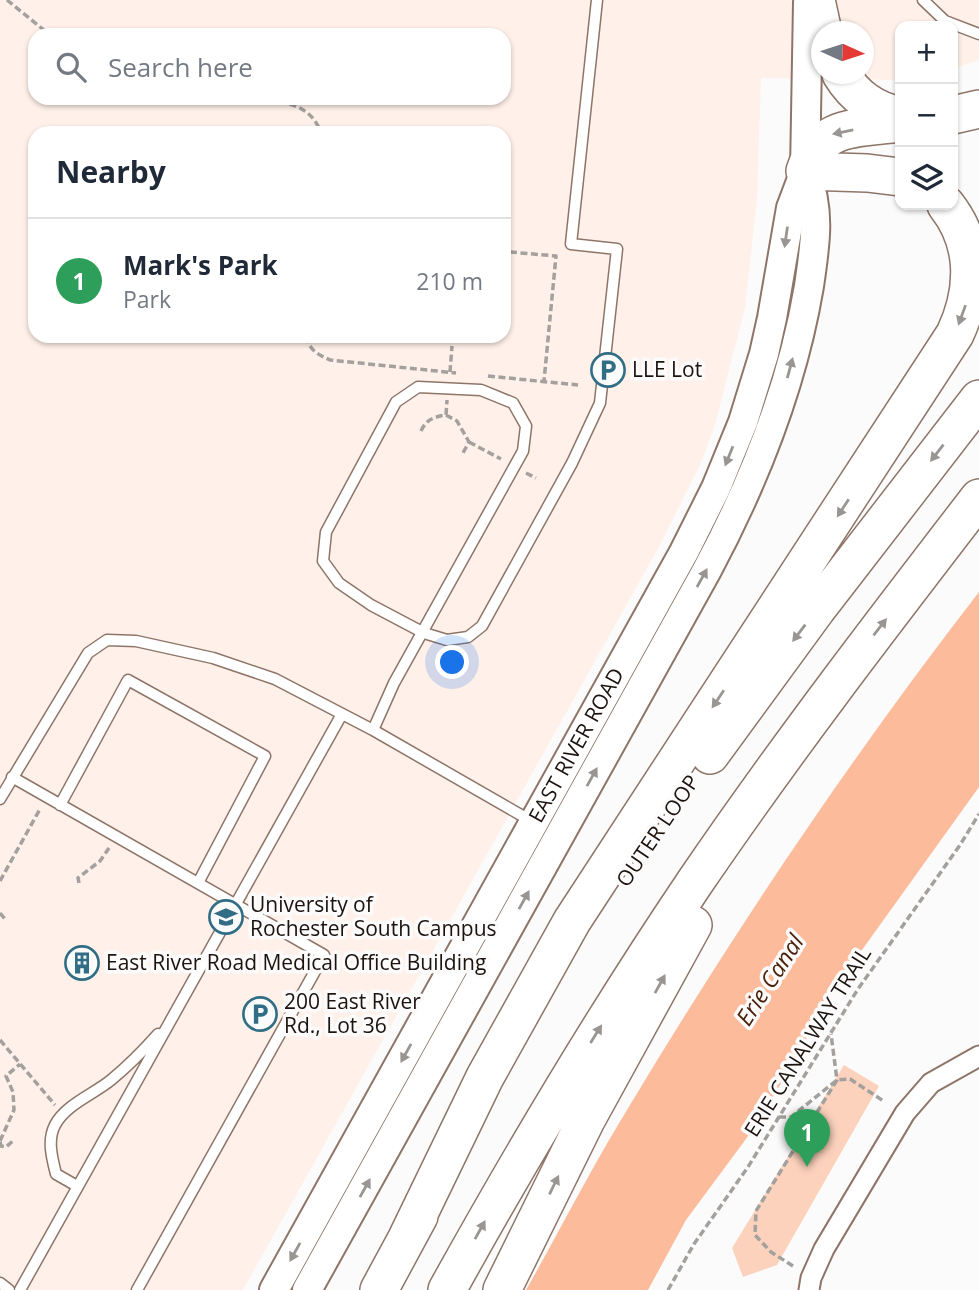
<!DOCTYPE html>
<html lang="en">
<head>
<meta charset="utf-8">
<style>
  body { margin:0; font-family:"Open Sans",sans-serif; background:#f2f2f3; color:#1f2937 }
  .controls { position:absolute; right:21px; top:21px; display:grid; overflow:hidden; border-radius:14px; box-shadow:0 2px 5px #0004 }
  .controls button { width:63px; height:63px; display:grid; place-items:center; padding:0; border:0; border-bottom:2px solid #e0e1e3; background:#fff; color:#1f2937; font:35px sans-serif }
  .compass { position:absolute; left:811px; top:21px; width:63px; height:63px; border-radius:50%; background:#fff; box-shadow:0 2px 5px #0004; rotate:93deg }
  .you { position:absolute; left:453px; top:663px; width:24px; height:24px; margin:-18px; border:5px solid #fff; border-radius:50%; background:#1a73e8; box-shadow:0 0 0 10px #1a73e833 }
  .badge { display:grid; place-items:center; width:46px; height:46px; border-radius:50%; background:#316e85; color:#fff; font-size:23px; font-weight:700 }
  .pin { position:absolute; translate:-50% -58px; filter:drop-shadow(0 2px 4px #0008) }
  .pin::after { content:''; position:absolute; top:37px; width:24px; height:21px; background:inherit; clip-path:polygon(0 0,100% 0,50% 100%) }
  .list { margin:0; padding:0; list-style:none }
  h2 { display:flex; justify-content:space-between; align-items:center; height:91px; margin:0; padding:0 28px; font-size:30px }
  h2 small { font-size:23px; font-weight:400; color:#747a83 }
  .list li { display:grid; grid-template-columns:46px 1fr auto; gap:21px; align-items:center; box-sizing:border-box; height:126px; padding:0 28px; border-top:2px solid #e0e1e3 }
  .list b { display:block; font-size:26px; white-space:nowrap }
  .list p { margin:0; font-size:23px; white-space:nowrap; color:#747a83 }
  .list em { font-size:23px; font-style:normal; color:#747a83 }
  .icon { flex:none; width:38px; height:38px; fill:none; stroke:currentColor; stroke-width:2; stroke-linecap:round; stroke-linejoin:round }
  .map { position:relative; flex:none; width:979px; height:1290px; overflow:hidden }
  .search { position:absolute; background:#fff; box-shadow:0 2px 5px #0004; left:28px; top:28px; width:483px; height:77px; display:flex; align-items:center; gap:18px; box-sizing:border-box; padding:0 24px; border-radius:21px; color:#747a83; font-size:26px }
  .panel { position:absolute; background:#fff; box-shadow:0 2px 5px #0004; left:28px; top:126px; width:483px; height:217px; border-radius:21px }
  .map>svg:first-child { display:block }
  .built { fill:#fff1e9; fill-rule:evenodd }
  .green { fill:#fcd2bc }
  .water { fill:#fcbc9b }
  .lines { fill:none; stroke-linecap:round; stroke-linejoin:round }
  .lane-casing { stroke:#8e7568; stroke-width:13 }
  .street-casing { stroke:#8e7568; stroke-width:23 }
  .secondary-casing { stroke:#8e7568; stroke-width:32 }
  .highway-casing { stroke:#8e7568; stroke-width:40 }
  .path { stroke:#a3a09e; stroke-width:3.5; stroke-dasharray:7 3.5; stroke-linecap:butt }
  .lane { stroke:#fff; stroke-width:10 }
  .street { stroke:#fff; stroke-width:19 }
  .secondary { stroke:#fff; stroke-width:28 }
  .highway { stroke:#fff; stroke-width:37 }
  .oneway { fill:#999593 }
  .labels { text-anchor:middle; stroke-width:7; stroke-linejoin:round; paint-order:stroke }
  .poi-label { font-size:21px; fill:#1c130e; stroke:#fbfbfb; text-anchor:start }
  .street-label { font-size:21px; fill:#1c130e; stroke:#fbfbfb }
  .water-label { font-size:23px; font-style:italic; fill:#4a2109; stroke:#fbfbfb }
</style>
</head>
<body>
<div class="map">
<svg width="979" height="1290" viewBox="0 0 979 1290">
  <rect width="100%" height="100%" fill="#fbfbfb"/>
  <path class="built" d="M0 0H979V60L953 69V26H900V80L761 78 757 200 745 308 715 425 700 465 660 545 243 1290H0ZM822 32H864V74H822ZM35 35H504V98H35ZM35 133H504V336H35Z"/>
  <path class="green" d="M844 1065 879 1086 777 1265 743 1277 732 1248Z"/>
  <path class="water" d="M979 592V787L839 982 760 1120 686 1220 648 1290H526C561 1228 593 1165 630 1105 737 927 852 756 979 592Z"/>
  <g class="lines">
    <g class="lane-casing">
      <path id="lane" d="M923 0 945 21 979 34
        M373 730 394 683 523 451 526 426 513 403 481 390 418 387 396 402 326 532 323 561 339 583 371 605 424 633 447 640 468 637 482 626 572 463 600 403 617 249 571 244 597 0
        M12 777 324 955 137 1290
        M0 799 88 653 107 640 136 641 213 658 275 679 373 730 533 822
        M60 805 128 680 265 756 198 883
        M77 1186 56 1174C52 1158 47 1140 55 1125 65 1105 94 1094 111 1080 128 1066 143 1051 158 1034
        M0 1283 9 1290
        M20 1290 342 714"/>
    </g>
    <g class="street-casing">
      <path id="street" d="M809 1290 811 1278 824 1249 905 1113 931 1083 979 1056"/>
    </g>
    <g class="secondary-casing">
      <g id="secondary">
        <path id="s1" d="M274 1290 684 552 716 488 743 422 764 354 772 318 791 208 805 171 808 3"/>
        <path d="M307 1290 707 570C755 480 792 387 809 286 815 245 821 210 805 171"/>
      </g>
    </g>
    <g class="highway-casing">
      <path id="highway" d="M816 0 823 32
        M841 74C855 97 873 110 900 116
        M953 115 979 109
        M900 123C858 129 820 123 805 171L867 173 900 177
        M710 755 816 610 979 399
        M407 1238 485 1077 572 921 955 334C975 291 977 244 946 205
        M379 1290 419 1216
        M447 1290C524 1151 606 1014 695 882 785 750 882 624 979 498
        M502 1290 586 1120 693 925"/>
    </g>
    <path class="path" d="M7 0 50 35
      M248 98C278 101 310 101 321 133
      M510 252 556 256 544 381
      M307 336C308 350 319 355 330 360L456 373
      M450 372 452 346
      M488 376 578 385
      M446 415 457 421 469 442 463 453
      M421 431C426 420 433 417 446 415L447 400
      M469 442 501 459
      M526 473 536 478
      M0 881 40 809
      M79 883 78 878 100 861 109 848
      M0 913 5 919
      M0 1040 55 1105
      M779 1117H791L837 1080 850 1079 885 1102
      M0 1141 14 1110 13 1092 6 1076 20 1064
      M0 1142 1 1146 6 1147 14 1140
      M793 1266 771 1252 755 1235 756 1211 837 1080 831 1034
      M668 1290 694 1244 748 1167 858 989 960 845 979 814"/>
    <use href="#lane" class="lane"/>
    <use href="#street" class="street"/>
    <use href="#secondary" class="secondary"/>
    <use href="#highway" class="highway"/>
  </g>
  <defs><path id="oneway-solid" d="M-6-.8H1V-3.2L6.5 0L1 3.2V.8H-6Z" transform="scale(1.75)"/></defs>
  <g class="oneway">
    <use href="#oneway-solid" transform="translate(843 132) rotate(168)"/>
    <use href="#oneway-solid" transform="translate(786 237) rotate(98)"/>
    <use href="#oneway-solid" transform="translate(962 315) rotate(110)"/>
    <use href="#oneway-solid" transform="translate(790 368) rotate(-75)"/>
    <use href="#oneway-solid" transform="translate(937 453) rotate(128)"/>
    <use href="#oneway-solid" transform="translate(729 456) rotate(112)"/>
    <use href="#oneway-solid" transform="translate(843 508) rotate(123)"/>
    <use href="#oneway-solid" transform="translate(702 578) rotate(-61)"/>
    <use href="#oneway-solid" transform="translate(880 627) rotate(-52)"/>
    <use href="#oneway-solid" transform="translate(799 633) rotate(127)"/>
    <use href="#oneway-solid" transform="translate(718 699) rotate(124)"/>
    <use href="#oneway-solid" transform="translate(592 777) rotate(-61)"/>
    <use href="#oneway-solid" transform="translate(524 900) rotate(-61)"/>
    <use href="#oneway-solid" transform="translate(660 984) rotate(-61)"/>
    <use href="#oneway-solid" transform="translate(596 1034) rotate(-58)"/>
    <use href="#oneway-solid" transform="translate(406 1053) rotate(119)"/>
    <use href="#oneway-solid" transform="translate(554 1185) rotate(-64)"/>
    <use href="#oneway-solid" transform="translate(365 1188) rotate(-61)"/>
    <use href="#oneway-solid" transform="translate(480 1230) rotate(-61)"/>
    <use href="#oneway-solid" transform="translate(295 1252) rotate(119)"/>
  </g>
  <defs>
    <g id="parking-ring" transform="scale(1.75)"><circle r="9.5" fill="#fbfbfb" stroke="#316e85" stroke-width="1.5"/><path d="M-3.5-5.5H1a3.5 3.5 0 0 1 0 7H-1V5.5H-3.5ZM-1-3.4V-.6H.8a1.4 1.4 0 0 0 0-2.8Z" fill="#316e85"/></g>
    <g id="university-ring" transform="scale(1.75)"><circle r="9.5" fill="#fbfbfb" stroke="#316e85" stroke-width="1.5"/><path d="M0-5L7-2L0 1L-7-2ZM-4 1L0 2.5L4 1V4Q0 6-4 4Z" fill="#316e85"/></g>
    <g id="building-ring" transform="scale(1.75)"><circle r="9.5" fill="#fbfbfb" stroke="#316e85" stroke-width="1.5"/><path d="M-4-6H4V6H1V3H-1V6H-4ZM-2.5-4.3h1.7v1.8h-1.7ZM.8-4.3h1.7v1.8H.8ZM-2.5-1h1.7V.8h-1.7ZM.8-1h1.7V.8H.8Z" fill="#316e85"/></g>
  </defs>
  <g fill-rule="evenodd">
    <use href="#parking-ring" x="608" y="370"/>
    <use href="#university-ring" x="226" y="917"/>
    <use href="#building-ring" x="82" y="963"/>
    <use href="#parking-ring" x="260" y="1014"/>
  </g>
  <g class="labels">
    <g class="poi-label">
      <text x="632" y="377">LLE Lot</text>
      <text x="250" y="912">University of<tspan x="250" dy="24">Rochester South Campus</tspan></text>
      <text x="106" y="970">East River Road Medical Office Building</text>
      <text x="284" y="1009">200 East River<tspan x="284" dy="24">Rd., Lot 36</tspan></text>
    </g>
    <g class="street-label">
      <text dy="7" stroke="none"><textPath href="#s1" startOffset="623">EAST RIVER ROAD</textPath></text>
      <text transform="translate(658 831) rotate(-56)" y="7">OUTER LOOP</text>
      <text transform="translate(808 1042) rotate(-58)" y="7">ERIE CANALWAY TRAIL</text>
    </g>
    <g class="water-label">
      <text transform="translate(770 980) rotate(-57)" y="8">Erie Canal</text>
    </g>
  </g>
</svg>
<div class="controls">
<button>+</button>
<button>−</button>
<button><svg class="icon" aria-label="layers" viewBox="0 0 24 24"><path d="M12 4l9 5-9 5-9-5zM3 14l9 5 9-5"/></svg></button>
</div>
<svg class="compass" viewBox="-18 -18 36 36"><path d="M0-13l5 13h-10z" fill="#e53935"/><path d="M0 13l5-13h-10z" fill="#747a83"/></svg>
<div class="you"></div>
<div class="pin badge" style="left:807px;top:1167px;background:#2e9e5b">1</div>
<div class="search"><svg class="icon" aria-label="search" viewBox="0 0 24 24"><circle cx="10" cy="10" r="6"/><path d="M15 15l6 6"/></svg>Search here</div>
<section class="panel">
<h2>Nearby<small></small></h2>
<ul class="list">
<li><span class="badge" style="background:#2e9e5b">1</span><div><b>Mark's Park</b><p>Park</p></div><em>210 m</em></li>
</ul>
</section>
</div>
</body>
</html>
